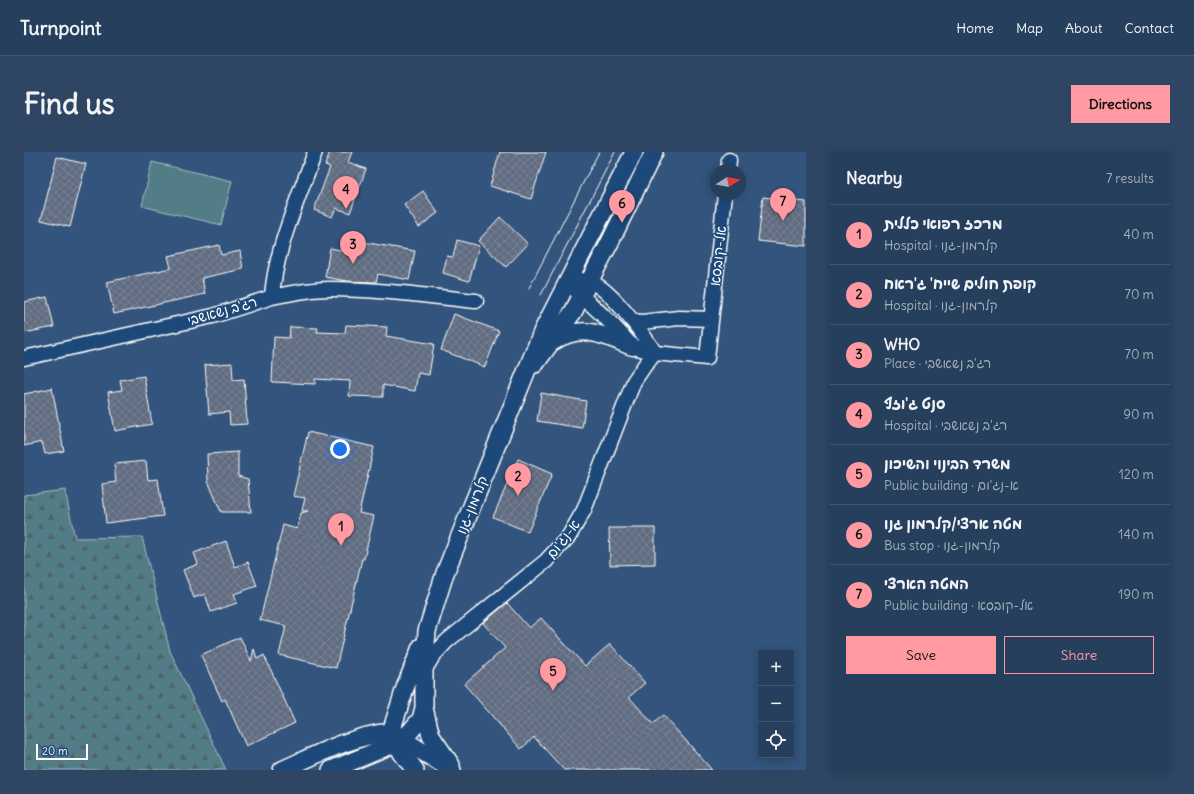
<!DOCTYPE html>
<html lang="en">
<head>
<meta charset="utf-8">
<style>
  body { margin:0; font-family:Delius,"Playpen Sans Hebrew",sans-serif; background:#2e4663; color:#f1f3f6 }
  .controls { position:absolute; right:12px; bottom:12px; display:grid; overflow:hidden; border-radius:0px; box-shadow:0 2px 10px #0003 }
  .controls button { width:36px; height:36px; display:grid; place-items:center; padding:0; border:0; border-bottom:1px solid #425872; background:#263f5d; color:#f1f3f6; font:20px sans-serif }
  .compass { position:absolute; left:686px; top:12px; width:36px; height:36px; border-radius:50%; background:#263f5d; box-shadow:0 2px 10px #0003; rotate:79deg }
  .scale { position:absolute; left:12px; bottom:10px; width:52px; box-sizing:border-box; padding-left:4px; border:2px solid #fff; border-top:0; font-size:11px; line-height:14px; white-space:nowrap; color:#fff; -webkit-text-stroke:3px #1f4a7a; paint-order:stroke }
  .you { position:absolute; left:316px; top:297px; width:14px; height:14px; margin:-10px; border:3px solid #fff; border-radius:50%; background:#1a73e8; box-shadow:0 0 0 6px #1a73e833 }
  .badge { display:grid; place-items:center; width:26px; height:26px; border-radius:50%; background:#ff9aa2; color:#111; font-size:13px; font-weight:700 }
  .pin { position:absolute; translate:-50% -33px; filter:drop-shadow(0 1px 2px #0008) }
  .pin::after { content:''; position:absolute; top:21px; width:14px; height:12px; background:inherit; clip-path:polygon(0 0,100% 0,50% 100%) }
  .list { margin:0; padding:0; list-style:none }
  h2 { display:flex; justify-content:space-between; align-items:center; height:52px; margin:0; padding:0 16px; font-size:17px }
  h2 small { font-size:13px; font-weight:400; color:#a4afbc }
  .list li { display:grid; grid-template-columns:26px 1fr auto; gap:12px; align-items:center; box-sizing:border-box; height:60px; padding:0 16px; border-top:1px solid #425872 }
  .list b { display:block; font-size:15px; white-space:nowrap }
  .list p { margin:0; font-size:13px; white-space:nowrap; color:#a4afbc }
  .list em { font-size:13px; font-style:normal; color:#a4afbc }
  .actions { display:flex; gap:8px; padding:12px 16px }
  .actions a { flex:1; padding:9px 0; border:1px solid #ff9aa2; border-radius:0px; text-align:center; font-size:14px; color:#ff9aa2 }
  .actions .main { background:#ff9aa2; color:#111 }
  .icon { flex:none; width:22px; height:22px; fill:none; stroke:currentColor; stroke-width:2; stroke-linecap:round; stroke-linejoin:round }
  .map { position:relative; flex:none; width:782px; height:618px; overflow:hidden; border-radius:0px }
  header { display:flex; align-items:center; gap:24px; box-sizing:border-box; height:56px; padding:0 20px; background:#263f5d; border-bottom:1px solid #425872 }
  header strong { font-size:19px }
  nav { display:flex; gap:22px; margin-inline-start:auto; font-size:14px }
  .intro { display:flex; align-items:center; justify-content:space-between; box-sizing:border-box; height:96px; padding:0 24px }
  h1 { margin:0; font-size:28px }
  .button { padding:10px 18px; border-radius:0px; background:#ff9aa2; color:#111; font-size:14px; font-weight:700 }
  main { display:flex; gap:24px; padding:0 24px }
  aside { flex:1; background:#263f5d; border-radius:0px; box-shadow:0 2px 10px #0003 }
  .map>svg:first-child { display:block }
  .green { fill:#527d86; stroke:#a8bec2 }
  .forest { fill:url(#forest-firs); stroke:#a8bec2 }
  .building { fill:url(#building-cross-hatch); stroke:#fff }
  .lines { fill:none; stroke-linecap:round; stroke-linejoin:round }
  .minor-casing { stroke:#fff; stroke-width:17 }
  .tertiary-casing { stroke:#fff; stroke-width:20 }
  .minor { stroke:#1f4a7a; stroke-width:14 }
  .tertiary { stroke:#1f4a7a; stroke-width:17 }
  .tram { stroke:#fff; stroke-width:1 }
  .labels { text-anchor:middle; stroke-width:3; stroke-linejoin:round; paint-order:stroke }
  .street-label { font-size:14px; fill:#fff; stroke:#1f4a7a }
</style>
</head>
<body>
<header>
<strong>Turnpoint</strong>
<nav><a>Home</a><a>Map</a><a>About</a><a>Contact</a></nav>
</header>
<div class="intro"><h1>Find us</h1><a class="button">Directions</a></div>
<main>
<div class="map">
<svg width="782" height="618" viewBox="0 0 782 618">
  <defs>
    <pattern id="forest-firs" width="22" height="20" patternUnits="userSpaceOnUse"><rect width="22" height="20" fill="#527d86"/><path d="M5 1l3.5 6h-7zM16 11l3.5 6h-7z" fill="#4f6469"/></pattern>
    <pattern id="building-cross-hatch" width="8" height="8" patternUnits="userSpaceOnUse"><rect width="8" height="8" fill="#616c81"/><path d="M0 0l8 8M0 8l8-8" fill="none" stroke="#798294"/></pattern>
  </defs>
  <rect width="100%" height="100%" fill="#33547c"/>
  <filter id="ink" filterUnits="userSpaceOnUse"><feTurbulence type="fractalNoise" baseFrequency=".025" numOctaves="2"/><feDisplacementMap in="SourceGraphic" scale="8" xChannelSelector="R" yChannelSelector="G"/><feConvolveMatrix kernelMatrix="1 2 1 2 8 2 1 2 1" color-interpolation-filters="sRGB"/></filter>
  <g filter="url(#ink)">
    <path class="green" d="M128 10 208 29 197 73 118 54Z"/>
    <path class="forest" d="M41 338 51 386 118 385 146 499 202 618H0V343Z"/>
    <path class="building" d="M306 0H328L324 10 342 17 326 61 312 56 308 65 290 58 306 15 301 13Z
      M476 0H522L507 47 466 34Z
      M33 5 62 12 46 75 17 68Z
      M399 39 414 61 395 75 380 53Z
      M739 45 782 50V94L734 89Z
      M476 65 504 92 482 115 454 89Z
      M327 88 391 99 385 128 354 122 352 130 323 129 301 125 306 96 325 100Z
      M433 88 455 94 445 129 419 121 423 104 429 105Z
      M195 93 197 103 216 99 219 117 178 126 181 142 90 162 83 130 147 116 144 104Z
      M23 145 30 175 0 181V150Z
      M430 162 475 179 461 215 417 198Z
      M322 173 363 175 362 184 410 192 405 223 394 221 391 239 359 233V245L325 244 326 229 291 227V232L248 230 250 185 265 186 266 175 294 176 293 180 321 181Z
      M208 211 209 228 220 227 223 272 206 273 205 260 185 262 181 213Z
      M120 224 128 272 91 279 84 240 98 238 96 228Z
      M28 236 40 299 21 302 18 290 0 294V242Z
      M517 241 562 249 558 276 513 269Z
      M284 280 350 295 335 361 350 364 340 407H338L312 516 255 503 262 474 236 468 259 373 273 377 277 361 284 359H278L281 346 269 344Z
      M214 300V324L224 327 227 360H197L184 329 183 302Z
      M494 307 528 322 504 380 469 365Z
      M122 309 124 328 134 327 139 364 82 371 78 332 92 330 90 312Z
      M585 376H631V412L586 413Z
      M202 389 211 415 224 410 233 434 210 442 213 451 187 460 181 442 170 446 159 418 174 412 170 401Z
      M483 451 505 476 517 466 561 514 586 492 621 531 605 545 629 572 639 563 688 618H540L510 585 497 597 440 532 481 496 459 471Z
      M216 485 227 509 230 497 233 507 240 503 271 571 222 594 201 547 198 549 177 503Z"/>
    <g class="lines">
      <g class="minor-casing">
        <path id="minor" d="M704 18 705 8
          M545 128C551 128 558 127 564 129 585 134 620 183 631 201
          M551 137C557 146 564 149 571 156 585 169 598 181 609 196
          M248 145C267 141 286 137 305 137 354 137 404 144 452 149
          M609 169 618 170 655 166 687 167
          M607 194 631 201 683 206 701 42
          M0 206 189 164 248 145C251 98 275 45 291 0
          M400 519 409 504 423 489 522 409 545 384 560 358 610 229 621 213 631 201"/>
      </g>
      <g class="tertiary-casing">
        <path id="tertiary" d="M530 189C558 171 579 183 607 194
          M511 212 549 160 585 92 630 0
          M400 556 407 584 427 613
          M367 580 381 536 397 495
          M368 582 378 601 391 618
          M370 582 428 618
          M258 618C294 602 327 584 367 580
          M307 618 372 591 383 583 397 567 400 556V519L403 479 421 421 519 178 610 0"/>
      </g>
      <use href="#minor" class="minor"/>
      <use href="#tertiary" class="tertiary"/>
      <path class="tram" d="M505 136 575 0
        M517 143 591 0"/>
    </g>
  </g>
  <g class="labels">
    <g class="street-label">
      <text transform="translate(694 104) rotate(-84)" y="5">אל-קובסא</text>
      <text transform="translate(198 159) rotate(-16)" y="5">רג'ב נשאשבי</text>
      <text transform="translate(448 353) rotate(-68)" y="5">קלרמון-גנו</text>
      <text transform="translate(539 387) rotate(-52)" y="5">א-נג'ום</text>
    </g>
  </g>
</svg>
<div class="controls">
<button>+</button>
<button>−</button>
<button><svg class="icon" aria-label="locate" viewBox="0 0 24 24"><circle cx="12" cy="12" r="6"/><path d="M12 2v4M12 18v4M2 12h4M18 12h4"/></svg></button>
</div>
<svg class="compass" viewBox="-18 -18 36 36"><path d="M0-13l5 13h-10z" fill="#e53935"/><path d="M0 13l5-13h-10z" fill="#a4afbc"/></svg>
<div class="scale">20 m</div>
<div class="you"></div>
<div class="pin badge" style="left:317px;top:394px">1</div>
<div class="pin badge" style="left:494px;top:344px">2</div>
<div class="pin badge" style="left:329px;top:112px">3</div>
<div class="pin badge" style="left:322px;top:57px">4</div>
<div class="pin badge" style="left:529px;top:539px">5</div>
<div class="pin badge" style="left:598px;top:71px">6</div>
<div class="pin badge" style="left:759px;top:69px">7</div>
</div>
<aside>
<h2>Nearby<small>7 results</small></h2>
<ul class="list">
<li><span class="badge">1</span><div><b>מרכז רפואי כללית</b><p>Hospital · קלרמון-גנו</p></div><em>40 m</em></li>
<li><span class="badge">2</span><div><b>קופת חולים שייח' ג'ראח</b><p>Hospital · קלרמון-גנו</p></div><em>70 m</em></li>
<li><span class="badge">3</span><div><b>WHO</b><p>Place · רג'ב נשאשבי</p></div><em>70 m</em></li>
<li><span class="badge">4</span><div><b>סנט ג'וזף</b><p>Hospital · רג'ב נשאשבי</p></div><em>90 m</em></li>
<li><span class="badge">5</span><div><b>משרד הבינוי והשיכון</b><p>Public building · א-נג'ום</p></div><em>120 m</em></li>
<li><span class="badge">6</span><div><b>מטה ארצי/קלרמון גנו</b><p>Bus stop · קלרמון-גנו</p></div><em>140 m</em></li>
<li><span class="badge">7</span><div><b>המטה הארצי</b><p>Public building · אל-קובסא</p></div><em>190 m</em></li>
</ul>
<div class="actions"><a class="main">Save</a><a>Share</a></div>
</aside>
</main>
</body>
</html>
